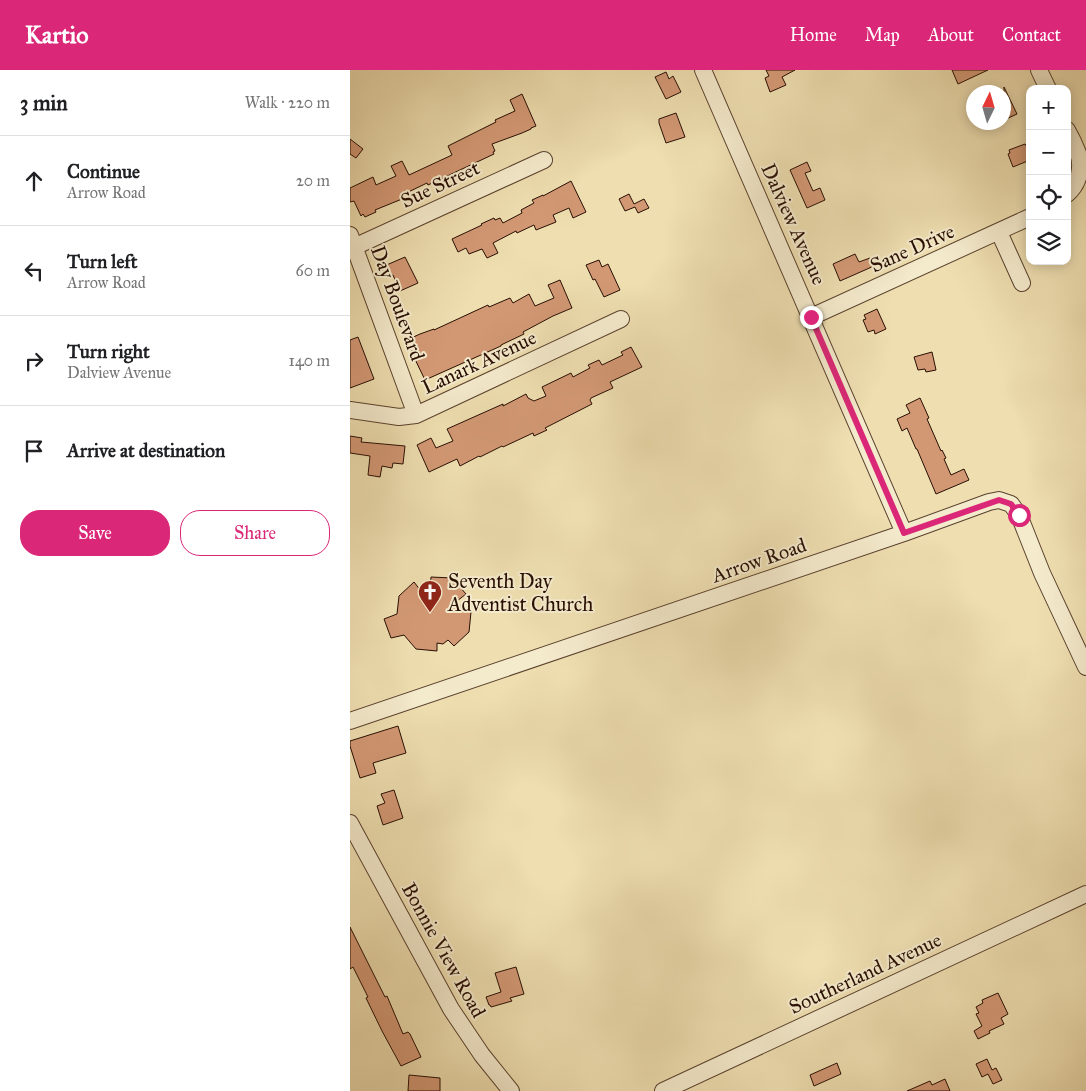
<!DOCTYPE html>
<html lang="en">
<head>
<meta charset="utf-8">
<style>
  body { margin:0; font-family:"IM FELL Great Primer",serif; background:#f2f2f2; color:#202124 }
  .controls { position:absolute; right:15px; top:15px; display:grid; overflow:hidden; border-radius:10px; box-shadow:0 2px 12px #0003 }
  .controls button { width:45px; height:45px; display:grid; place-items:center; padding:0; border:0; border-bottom:1px solid #e0e0e0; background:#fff; color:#202124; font:25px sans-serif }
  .compass { position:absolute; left:616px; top:15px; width:45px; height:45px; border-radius:50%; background:#fff; box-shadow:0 2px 12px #0003; rotate:5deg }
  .stop { position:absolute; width:15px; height:15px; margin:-11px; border:4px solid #db2777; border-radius:50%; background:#fff }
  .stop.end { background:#db2777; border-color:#fff; box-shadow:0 1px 5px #0008 }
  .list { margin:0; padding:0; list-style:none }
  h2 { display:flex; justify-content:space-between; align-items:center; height:65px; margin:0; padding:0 20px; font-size:21px }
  h2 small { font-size:16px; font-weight:400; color:#757577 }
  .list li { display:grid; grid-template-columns:32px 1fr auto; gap:15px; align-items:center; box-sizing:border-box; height:90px; padding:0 20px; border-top:1px solid #e0e0e0 }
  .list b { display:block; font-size:19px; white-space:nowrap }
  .list p { margin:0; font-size:16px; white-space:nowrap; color:#757577 }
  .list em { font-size:16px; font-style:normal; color:#757577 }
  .actions { display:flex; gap:10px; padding:15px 20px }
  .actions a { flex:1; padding:11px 0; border:1px solid #db2777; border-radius:20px; text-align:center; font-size:18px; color:#db2777 }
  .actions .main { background:#db2777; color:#fff }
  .icon { flex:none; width:28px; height:28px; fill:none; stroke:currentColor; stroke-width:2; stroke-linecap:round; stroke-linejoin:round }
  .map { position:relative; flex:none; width:736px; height:1021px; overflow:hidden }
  header { display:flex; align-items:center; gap:30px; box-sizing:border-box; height:70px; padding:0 25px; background:#db2777; color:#fff }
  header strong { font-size:24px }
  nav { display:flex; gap:28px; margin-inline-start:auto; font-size:18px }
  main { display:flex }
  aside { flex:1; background:#fff }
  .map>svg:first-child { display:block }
  .building { fill:#d29874; stroke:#280e03 }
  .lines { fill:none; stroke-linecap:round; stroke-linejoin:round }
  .minor-casing { stroke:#5a422e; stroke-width:18 }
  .minor { stroke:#f4eacc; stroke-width:16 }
  .route { stroke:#db2777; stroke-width:6 }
  .labels { text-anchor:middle; stroke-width:4; stroke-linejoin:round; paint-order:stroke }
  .street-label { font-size:20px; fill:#280e03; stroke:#f4eacc }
  .poi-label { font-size:20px; fill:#280e03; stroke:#f4eacc; text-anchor:start }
</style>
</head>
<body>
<header>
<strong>Kartio</strong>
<nav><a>Home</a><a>Map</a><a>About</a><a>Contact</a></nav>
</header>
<main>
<aside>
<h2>3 min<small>Walk · 220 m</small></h2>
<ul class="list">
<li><svg class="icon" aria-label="ahead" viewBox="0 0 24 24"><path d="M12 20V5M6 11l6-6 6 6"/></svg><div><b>Continue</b><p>Arrow Road</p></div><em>20 m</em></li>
<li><svg class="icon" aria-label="left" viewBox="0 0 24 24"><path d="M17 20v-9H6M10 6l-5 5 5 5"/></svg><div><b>Turn left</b><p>Arrow Road</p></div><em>60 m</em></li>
<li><svg class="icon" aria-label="right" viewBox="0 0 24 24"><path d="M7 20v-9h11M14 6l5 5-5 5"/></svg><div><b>Turn right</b><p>Dalview Avenue</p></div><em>140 m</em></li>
<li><svg class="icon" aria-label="arrive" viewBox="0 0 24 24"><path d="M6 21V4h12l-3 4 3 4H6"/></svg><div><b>Arrive at destination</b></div></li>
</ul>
<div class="actions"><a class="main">Save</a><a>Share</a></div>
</aside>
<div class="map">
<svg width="736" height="1021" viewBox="0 0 736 1021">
  <rect width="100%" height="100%" fill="#eedeb0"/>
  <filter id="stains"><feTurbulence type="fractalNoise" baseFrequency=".004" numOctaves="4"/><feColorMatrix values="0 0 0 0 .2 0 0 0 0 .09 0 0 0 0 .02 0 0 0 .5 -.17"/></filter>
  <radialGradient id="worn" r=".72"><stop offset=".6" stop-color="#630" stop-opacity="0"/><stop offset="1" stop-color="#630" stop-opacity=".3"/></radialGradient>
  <path class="building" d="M416 0H445L432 7 436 15 420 22 415 8 419 6Z
    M602 0H638L608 14Z
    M316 2 319 9 323 6 331 22 316 29 305 7Z
    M654 17 667 44 654 50Z
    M172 24 186 56 181 58V59L172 63 142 74 145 81 143 82 144 84 78 115 77 113 50 126 52 129 25 140 26 142 15 147 13 144 11 146 4 131 0 132V118L23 107 26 115 46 106 41 96 52 91 59 105 102 85 98 76 146 52 145 50 165 41 160 30Z
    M326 43 335 67 316 73 309 53V49Z
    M0 69 13 79 6 88 0 84Z
    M675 74 680 82V90L663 97 658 84 660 83 659 80Z
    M457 92 461 101 455 103 463 121 470 118 475 130 457 138 440 100Z
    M221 111 236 142 223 148 219 138 203 145 206 152 186 160 184 155 167 163 166 161 143 173 148 183 137 188 132 179 119 184 116 178 108 182 102 169 132 155 131 154 144 148 145 150 150 148 153 153 172 143 171 140 184 133 182 130 193 125V126Z
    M279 124 284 134 294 129 299 138 288 143 285 137 275 141 269 129Z
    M505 184 509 192 520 188 524 196 490 211 483 194Z
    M55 187 68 213 50 221 43 205 40 207 39 204 35 206 32 197Z
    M249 190 252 197 258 194 270 220 254 227 245 209 243 210 236 195Z
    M210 210 222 238 203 246 173 262 174 264 151 275V276L75 310 61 281 64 280 59 269 70 264 84 259V260L138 235 139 237 160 228 163 233 179 224 185 236 204 228 198 215Z
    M527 239 536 259 525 264 524 260 518 262 513 250 516 249 514 245Z
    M8 267 24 309 0 318V270Z
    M281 277 292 297 260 312 263 318 241 328 240 330 242 334 195 358 197 360 184 366 183 363 153 377 152 376 130 387 129 386 110 396 107 389 79 402 67 375 81 368 86 378 103 371 97 359 153 334V336L176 324 178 328 184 331 196 326 192 317 221 303 223 307 240 298 238 295 249 290 252 295 273 285 271 282Z
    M582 282 586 300 576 302 575 299 568 300 564 287Z
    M570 328 579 348 577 349 591 381 592 380 596 388 594 389 601 405 614 399 619 410 586 424 567 379H566L557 358 552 361 547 349 560 343 556 335Z
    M0 366 12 368 11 372 55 376 53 394 43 393 42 398 32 396 30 407 18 405 20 386 0 383Z
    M81 507 102 508 116 524 107 531 114 541 121 542 119 562 104 576 98 570 93 574 87 573V581L66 579 54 565 41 568 34 549 47 544 49 526 64 512 71 521 75 517 80 518Z
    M48 656 56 683 23 693 26 703 10 708 0 676V671Z
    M44 720 53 748 33 755 27 736 35 733 31 724Z
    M0 857 35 927 37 926 53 964 58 962 60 964 71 987 51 996 32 961 16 928 18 927 3 897 0 899Z
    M166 897 174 924 160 928 162 931 141 937 140 935H139L136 927 151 922 145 903Z
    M648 923 658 944 651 948 654 954 639 961 640 963 628 969 624 961 632 956 626 944 629 943 626 937 633 933 632 930Z
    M637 989 642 1000 646 998 652 1010 643 1014 638 1004 632 1007 626 994Z
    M487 993 491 1004 464 1016 460 1005Z
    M59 1005 90 1008V1021H58Z
    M595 1009 600 1021H557L580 1011 582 1015Z"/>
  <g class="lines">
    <g class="minor-casing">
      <path id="minor" d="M353 0 554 463
        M689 0 698 19
        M717 60C721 67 725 75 728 83 733 97 729 114 717 124
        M649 162 672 213
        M0 165 66 345
        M4 177 194 90
        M461 247 680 147
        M0 340 49 347 66 345 271 249
        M0 651 554 463 639 432 649 430 661 434 669 445 692 503 736 597
        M0 753 101 939 132 985 161 1021
        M313 1021 736 824"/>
    </g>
    <use href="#minor" class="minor"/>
  </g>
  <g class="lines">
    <path class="route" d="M461 247 554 463 649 430 661 434 669 445"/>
  </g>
  <defs>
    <g id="church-pin" transform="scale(1.25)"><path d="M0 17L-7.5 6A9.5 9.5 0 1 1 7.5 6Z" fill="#8f2418" stroke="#f4eacc"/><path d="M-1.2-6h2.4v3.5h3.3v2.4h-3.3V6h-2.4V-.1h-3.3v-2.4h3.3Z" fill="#fff"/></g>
  </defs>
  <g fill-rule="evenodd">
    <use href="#church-pin" x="80" y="522"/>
  </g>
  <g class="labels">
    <g class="street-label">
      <text transform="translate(90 114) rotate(-25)" y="7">Sue Street</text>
      <text transform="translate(444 154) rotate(66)" y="7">Dalview Avenue</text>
      <text transform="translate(562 178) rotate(-24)" y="7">Sane Drive</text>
      <text transform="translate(48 233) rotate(70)" y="7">Day Boulevard</text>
      <text transform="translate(129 292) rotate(-25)" y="7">Lanark Avenue</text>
      <text transform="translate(409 490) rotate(-19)" y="7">Arrow Road</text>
      <text transform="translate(94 880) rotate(61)" y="7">Bonnie View Road</text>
      <text transform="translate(515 903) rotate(-25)" y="7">Southerland Avenue</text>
    </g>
    <g class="poi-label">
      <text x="98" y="518">Seventh Day<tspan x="98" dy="23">Adventist Church</tspan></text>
    </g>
  </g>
  <rect width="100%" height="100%" filter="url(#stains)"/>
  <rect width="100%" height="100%" fill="url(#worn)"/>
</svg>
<div class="controls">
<button>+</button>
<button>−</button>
<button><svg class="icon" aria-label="locate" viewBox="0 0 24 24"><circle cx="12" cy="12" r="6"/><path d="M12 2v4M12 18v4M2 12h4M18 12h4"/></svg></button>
<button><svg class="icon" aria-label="layers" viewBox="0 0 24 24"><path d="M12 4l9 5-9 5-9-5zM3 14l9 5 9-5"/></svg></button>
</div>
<svg class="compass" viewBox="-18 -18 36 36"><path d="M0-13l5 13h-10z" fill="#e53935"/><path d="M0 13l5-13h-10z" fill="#757577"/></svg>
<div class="stop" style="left:669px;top:445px"></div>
<div class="stop end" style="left:461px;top:247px"></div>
</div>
</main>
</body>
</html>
